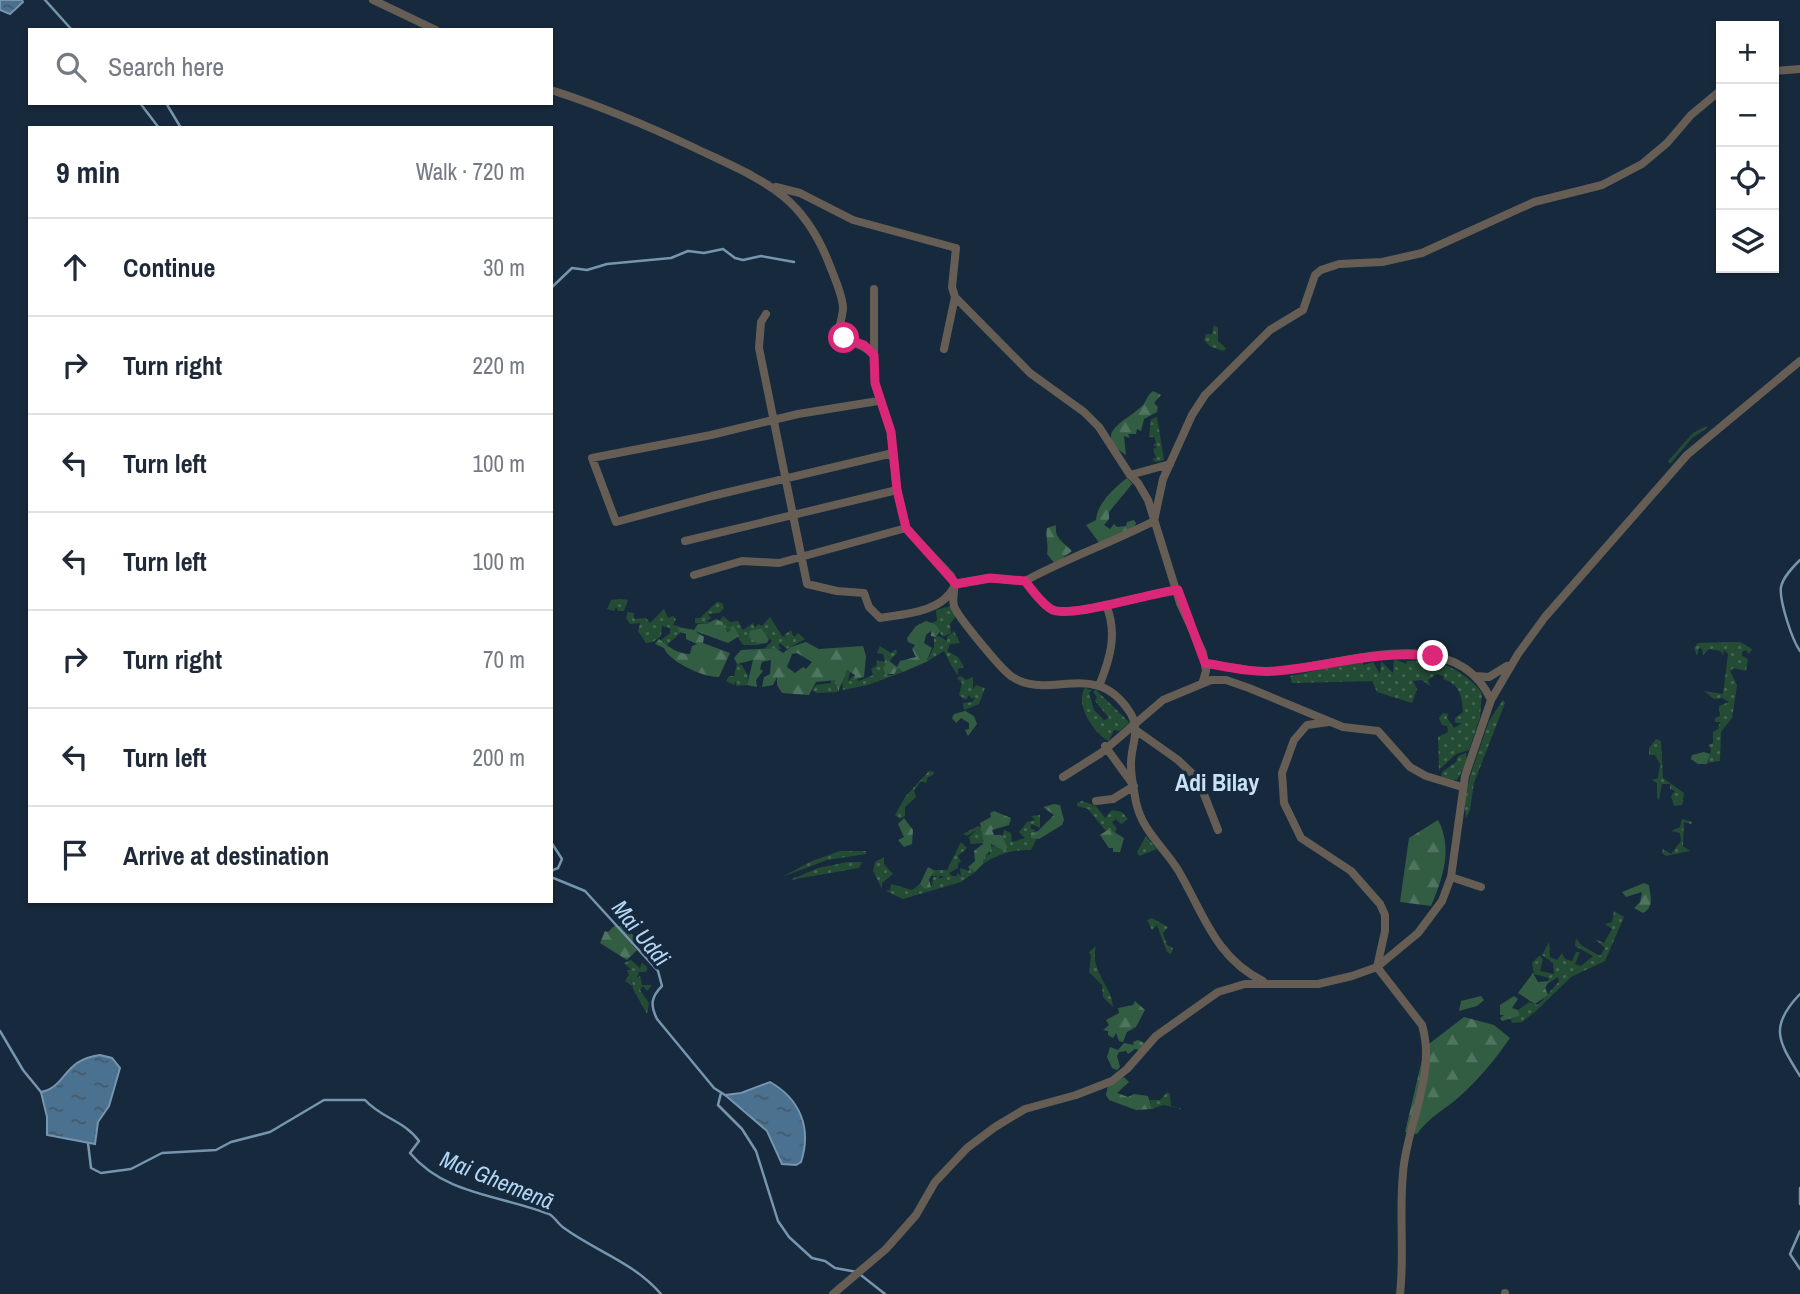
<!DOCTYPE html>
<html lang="en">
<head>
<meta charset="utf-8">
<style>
  body { margin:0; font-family:"Archivo Narrow",sans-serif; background:#f2f2f3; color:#1f2937 }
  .controls { position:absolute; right:21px; top:21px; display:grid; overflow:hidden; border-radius:0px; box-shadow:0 2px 5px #0004 }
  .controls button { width:63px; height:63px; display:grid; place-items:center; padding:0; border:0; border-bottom:2px solid #e0e1e3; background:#fff; color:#1f2937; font:35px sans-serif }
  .stop { position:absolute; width:21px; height:21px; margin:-16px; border:5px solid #db2777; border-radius:50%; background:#fff }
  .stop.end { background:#db2777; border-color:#fff; box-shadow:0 2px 7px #0008 }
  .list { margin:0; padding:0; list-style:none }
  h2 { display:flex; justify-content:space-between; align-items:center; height:91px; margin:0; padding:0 28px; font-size:30px }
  h2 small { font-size:23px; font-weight:400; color:#747a83 }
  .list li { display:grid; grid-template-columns:46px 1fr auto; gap:21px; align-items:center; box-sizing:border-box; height:98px; padding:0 28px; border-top:2px solid #e0e1e3 }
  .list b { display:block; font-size:26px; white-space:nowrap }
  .list em { font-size:23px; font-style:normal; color:#747a83 }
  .icon { flex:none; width:38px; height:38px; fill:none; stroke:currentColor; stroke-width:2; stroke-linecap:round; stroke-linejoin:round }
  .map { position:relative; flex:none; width:1800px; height:1294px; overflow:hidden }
  .search { position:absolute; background:#fff; box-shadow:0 2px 5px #0004; left:28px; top:28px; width:525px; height:77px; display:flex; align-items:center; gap:18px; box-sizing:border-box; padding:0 24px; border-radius:0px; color:#747a83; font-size:26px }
  .panel { position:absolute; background:#fff; box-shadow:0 2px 5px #0004; left:28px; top:126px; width:525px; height:777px; border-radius:0px }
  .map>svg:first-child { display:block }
  .grass { fill:url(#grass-dots) }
  .forest { fill:url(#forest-firs); fill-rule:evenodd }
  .water { fill:url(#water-ripples); stroke:#7695ae; stroke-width:2 }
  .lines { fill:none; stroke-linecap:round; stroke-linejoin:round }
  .stream { stroke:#7695ae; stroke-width:2.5 }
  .minor { stroke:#665e54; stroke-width:8 }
  .route { stroke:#db2777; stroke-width:9 }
  .labels { text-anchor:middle; stroke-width:7; stroke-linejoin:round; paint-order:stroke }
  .water-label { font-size:23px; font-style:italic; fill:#b2d6f5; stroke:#17293c }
  .quarter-label { font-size:24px; font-weight:bold; fill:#c7e2f6; stroke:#17293c }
</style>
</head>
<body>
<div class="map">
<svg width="1800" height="1294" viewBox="0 0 1800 1294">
  <defs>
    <pattern id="grass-dots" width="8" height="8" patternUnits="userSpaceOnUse" patternTransform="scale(1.75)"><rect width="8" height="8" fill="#244c34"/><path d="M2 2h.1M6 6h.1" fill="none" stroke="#436652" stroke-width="1.8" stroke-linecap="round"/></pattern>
    <pattern id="forest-firs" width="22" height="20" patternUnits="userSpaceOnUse" patternTransform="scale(1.75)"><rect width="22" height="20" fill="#325d43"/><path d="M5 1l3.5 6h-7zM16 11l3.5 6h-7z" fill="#4f745f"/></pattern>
    <pattern id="water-ripples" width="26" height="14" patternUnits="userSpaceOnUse" patternTransform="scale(1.75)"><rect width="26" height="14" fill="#4a718f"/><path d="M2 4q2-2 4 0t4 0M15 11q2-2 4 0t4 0" fill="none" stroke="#465969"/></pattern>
  </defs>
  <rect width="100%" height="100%" fill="#17293c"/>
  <path class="grass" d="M1214 325 1218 328V341L1226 348 1224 351 1211 347 1204 340 1206 334H1212Z
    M1157 417 1164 460 1156 462 1152 459 1156 458 1153 449 1157 447 1153 445 1156 442 1154 437H1149L1151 419Z
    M1706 426 1707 428 1692 438 1670 464 1668 461 1693 433Z
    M621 599 628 600 624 611H618L616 607 614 611 607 609 611 600Z
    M717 602 722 603 724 608 719 613 708 614 711 618 706 621 710 622 707 624 695 623V618H700Z
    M954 605 956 616 950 624 951 633 943 637 932 623 937 620 936 610Z
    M664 609 668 618 673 616 676 619 673 625 679 626 680 633 665 647 661 640 670 633V628L662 626 661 636 653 642 646 643 638 631 640 623 630 624 626 618 628 612 634 613V619L646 618 650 623Z
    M723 616 730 622 738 621 743 630 753 623 755 628 758 624 762 626 770 617 782 636 786 637 784 635 791 630 794 637 798 633 805 639 787 649 781 644H778L781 649 765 648 772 641 759 628 749 634 759 645H743L735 633 726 631 720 620Z
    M954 631 960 643 950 644 947 651 958 657 964 667 958 669V675C954 672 948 658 944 651L926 662 934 647V638L939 636 947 641V637Z
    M1725 642H1740L1752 649 1749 654 1746 650 1742 652V656L1748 659 1746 671 1734 668 1730 671 1737 685 1736 692 1732 718 1721 732 1720 761 1708 763 1711 749 1708 745 1713 743V732L1718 729 1720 722H1715V718L1720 716 1719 706 1729 702 1722 698 1714 699 1704 691 1723 694 1728 654 1724 650 1723 656 1721 651 1709 649 1703 655 1702 649 1699 648 1697 656 1694 648 1698 643Z
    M880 646 891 653 896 649 897 653 883 668 885 674 892 675 898 668 903 672 868 685 843 690 842 678 847 670 850 672 848 681 853 676 859 681 873 675 871 669 877 665 876 660 885 662 883 654 877 653Z
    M1394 659 1406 664 1407 661 1432 660 1436 666 1437 661C1455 669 1469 676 1482 693L1480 718 1469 750 1456 754 1439 770 1438 737 1448 732 1447 726 1442 725 1439 718 1443 713 1448 714 1447 718 1454 728 1462 723H1455V718L1463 712C1462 697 1460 684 1443 679L1444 676 1437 674 1428 680 1430 686 1422 680 1413 681 1417 689 1412 703 1377 692 1372 681 1292 683 1290 676 1363 661V665L1373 662 1380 674 1381 661 1393 673Z
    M737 664 742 665 748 676 747 685 736 686V681L734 685 726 681 729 676H734Z
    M961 676 966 680 973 677V689L976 685 985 688 979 704 964 710 963 703 972 702 976 697 972 699 969 695 966 700 959 695 962 683 957 678Z
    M837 679V692L817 693 812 690 816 685 831 683V680Z
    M1085 688 1092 690 1089 693 1094 710 1104 720 1109 718 1095 701 1097 697 1093 692 1096 690 1130 723 1120 731 1114 730 1109 741C1094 734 1074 703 1085 688Z
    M1503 700 1505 703 1474 783 1470 810 1466 818 1464 804 1470 776 1489 721Z
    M1656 739 1661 741 1663 778 1684 793 1682 805 1674 806 1671 796 1675 791 1670 789V784H1662L1659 800 1657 798V783L1652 780 1658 778 1660 764 1655 755H1649V748Z
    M1466 753 1467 762 1457 780 1441 778 1442 772 1456 762 1458 756Z
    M929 771 934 772 933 775 928 777 926 783 921 781 914 791 916 797 905 807V816L900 819 895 815 905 797Z
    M1082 801 1096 806 1105 818 1112 810 1122 812 1128 819 1121 824 1116 819 1112 822 1117 829 1115 832 1105 830 1088 809 1077 806V803Z
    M1031 816 1040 815V828L1031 824V829L1035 830 1031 838H1037L1031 850C1013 849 996 855 983 864L984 856 990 854V846L1006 847 1002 841 1004 830 1011 833 1012 842 1025 838 1019 832 1027 822 1035 820Z
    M1682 819 1692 822 1691 824 1684 822 1683 846 1690 851 1666 856 1662 853 1663 849 1671 854 1681 841 1680 833 1671 831 1680 827Z
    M978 826 982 828 984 843 971 844 969 837 977 830 967 836 963 834Z
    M1146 836 1157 849 1139 856 1137 852Z
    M961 842 967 848 958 856 961 862 958 863V868L949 873 952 876H957V873L961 876 960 868 969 871V866L974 867 975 872 961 882 903 899 886 891 890 890 891 884 912 890 921 883 927 887 932 886 933 877 939 876 940 879 944 876H932L935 870H947Z
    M840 851H866V854L827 860 782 877 812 861Z
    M884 857V864L893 874 882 883V889L873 871 875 862Z
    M848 862H862L859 868 790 880 818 868Z
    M1614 911 1624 917 1605 961 1571 977 1536 1011 1522 1022 1512 1023 1511 1019 1520 1016 1518 1010 1529 1002 1537 1005C1544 1001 1552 988 1559 982L1558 977 1547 984 1549 978 1534 974 1532 963 1540 955 1543 960 1540 971 1554 974 1553 963 1542 955 1549 942 1550 957 1557 960 1562 953 1565 959 1572 961 1576 952H1580L1575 964 1581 966 1593 956 1575 946 1576 938 1581 945 1600 956 1605 948 1595 939 1604 943 1612 929 1605 924 1612 922Z
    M1152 918 1168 927 1163 933 1167 945 1173 948 1171 954 1167 952 1157 925 1152 930 1147 920Z
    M1096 946C1089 970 1113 988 1113 1007L1103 997 1102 985 1089 972 1091 956 1089 952Z
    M631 960 640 968 642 963 647 967 646 972H639L637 978 640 976 642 985H652L647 991 643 986 640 990 649 1003 647 1014 633 989 631 974 632 986 625 981 629 975 627 970H631L624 963Z
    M1167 1092 1170 1094 1171 1106 1184 1109 1163 1105 1152 1109 1150 1100H1160Z"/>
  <path class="forest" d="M1153 391 1161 395 1154 403 1158 407 1157 412 1144 419 1141 431 1137 429 1136 434H1128L1130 438 1124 436 1126 455C1090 432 1128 421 1143 405 1147 400 1146 397 1153 391Z
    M1127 478 1132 484 1109 512V519L1104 525 1110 529 1114 524 1117 527 1126 526 1127 522 1134 520 1136 523 1134 528 1100 544 1086 525 1096 520C1097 504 1113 489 1127 478Z
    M1056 525C1054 539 1064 542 1072 551L1055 564 1047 554C1049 545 1045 537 1047 528Z
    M716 619 722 622 727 632 731 631 730 627 734 626 739 636 728 643 695 631 704 637 703 643 730 653 719 677C704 678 668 661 664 648L655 644 659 639C669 647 677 654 690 654L692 646 697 644 686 639V634L679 632 678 627 694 630 698 624H707Z
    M926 621 935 624 940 631 936 637 931 636V631L926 635 924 643 932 648 926 662 903 672 898 668 894 674H885L883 668 888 660 897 667 900 661 916 657 912 649 915 645 908 642 907 638 916 626Z
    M761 628 769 639 767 643 758 644 749 637 750 631Z
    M806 642 819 649 863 646 866 656 864 677 853 680 855 675 847 670 838 692 836 680 816 682 809 695 782 693 777 685V677L773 685 762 687 764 677 770 674 771 660 762 662 760 669 763 671 756 680 757 687 747 685 753 660 737 664 734 658 741 650 776 648 783 653 791 647ZM797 653 812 662 806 669 803 667 795 673 787 667 792 654Z
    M965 711 974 716 977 724 968 736 965 730 969 729V723L961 718 956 723 952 718 954 714Z
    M1704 752 1710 754 1707 764H1698L1691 759 1692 755Z
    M1054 804 1060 805 1064 820 1062 825 1039 839 1031 838V833L1038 831 1054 815 1043 807Z
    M994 811 1011 818 1009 825 992 830 994 835H1002L1007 847 1005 851 991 844V850L984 857 983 864 975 872 968 867 975 861 974 851 984 843 980 823 991 817 990 813Z
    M904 818 913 830 912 844 904 847 898 840 904 837 898 824Z
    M1438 820C1453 848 1443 878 1431 906L1400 902 1409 838Z
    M1109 829 1124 838 1120 852H1113V848H1109L1100 835Z
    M928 867 935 871 929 879 931 887 925 889 920 884Z
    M1644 883 1649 885C1650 896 1655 906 1643 913L1634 908 1640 902 1642 892 1626 897 1622 892Z
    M614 926H624L634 936 632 945 637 950 627 960 600 943 605 931 608 932Z
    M1533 973 1538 982 1549 981 1545 988 1548 995 1535 1004 1518 993Z
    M1481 996 1484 1000 1477 1006 1459 1011 1461 1001Z
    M1514 996 1518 999 1512 1008 1518 1010 1520 1016 1502 1021 1500 1018 1504 1015H1500V1005Z
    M1135 1001 1145 1010 1136 1027 1127 1032 1123 1042 1119 1041 1116 1033 1113 1038 1108 1035V1031L1103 1030 1109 1025 1106 1020 1119 1013 1118 1008 1133 1005Z
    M1464 1017 1494 1025 1510 1038C1495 1060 1479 1079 1459 1097 1444 1110 1429 1117 1417 1134L1405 1132 1425 1047Z
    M1138 1040 1144 1043 1139 1050 1135 1049 1128 1054 1126 1051 1119 1052 1117 1056 1120 1067 1117 1070 1112 1068 1107 1057 1110 1047 1118 1050 1124 1043 1134 1045 1133 1042Z
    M1124 1077 1129 1082 1117 1093 1128 1097 1134 1094 1148 1096 1152 1109 1136 1110 1109 1100 1106 1095 1108 1085Z"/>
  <path class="water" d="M0 0H22L23 2 10 14 0 10Z
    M100 1055 112 1058 120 1068 109 1106 98 1122 95 1144 47 1135V1117L41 1092C68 1086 62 1060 100 1055Z
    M770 1082C800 1099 812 1128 801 1162L796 1165 782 1164 767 1131 725 1095 741 1093Z"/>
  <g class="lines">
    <path class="stream" d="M45 0 72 30
      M140 103 159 128
      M166 103 181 128
      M551 288 572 268 587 270 607 264 671 258 688 251 704 253 723 249 735 258 743 260 761 256 794 262
      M1800 560C1793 567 1783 577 1781 587 1779 600 1792 640 1800 651
      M551 842 562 859 558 868 551 871
      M551 877 585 891 658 971 662 986C651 997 650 1005 657 1019L714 1088 725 1095
      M1800 994C1768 1027 1779 1042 1800 1076
      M0 1031 23 1070 41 1092
      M721 1093 718 1105 742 1129 756 1151 778 1221 789 1237 812 1258 825 1261 835 1268 857 1272 885 1294
      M88 1143 91 1168 101 1173 131 1169 162 1153 216 1150 231 1142 270 1132 324 1100H365C381 1118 405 1121 419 1141L410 1153C445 1195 500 1195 549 1214 555 1217 558 1224 564 1228 597 1252 633 1262 661 1294
      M1800 1188V1204
      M1800 1231 1790 1254 1800 1269"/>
    <path class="minor" d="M373 0 436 30
      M1774 71 1800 69
      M551 90C601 106 648 126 695 148 761 180 802 192 830 266 835 279 842 294 843 307 843 316 839 324 839 334 849 344 864 343 874 355L875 383 891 432 897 490 906 528 951 576C958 588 951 596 954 606 957 616 1001 669 1011 676 1049 703 1096 656 1131 714 1141 732 1130 747 1131 766 1131 777 1134 791 1136 802 1142 831 1164 847 1178 870 1203 912 1215 958 1263 981
      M776 187 800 193 853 220 956 248 952 287 955 297 1030 373 1084 412 1099 427 1130 475 1138 483 1148 500 1180 603 1203 653 1206 671 1203 681
      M766 314 761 322 759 348 807 584 837 591 864 593 869 607 880 618C905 614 942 612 954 587
      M944 349 955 297
      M874 355V289
      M878 401 798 414 711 435 592 458 616 522 712 496 893 453
      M1130 475 1170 464
      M685 541 897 490
      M694 575 742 561 779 563 906 528
      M1025 581C1067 558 1111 543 1154 521L1163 479 1192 415 1205 395 1270 330 1303 310 1315 275 1321 270 1339 264 1382 262 1422 253 1534 202 1602 185 1642 164 1667 143 1691 115 1721 90
      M956 584 990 578 1025 581C1032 590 1041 603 1051 609 1068 620 1152 592 1178 590
      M1205 663C1228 667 1252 672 1275 671 1339 667 1455 619 1491 700
      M1475 676 1489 677 1507 666
      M1099 686C1110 659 1118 633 1106 605
      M1329 722 1307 725 1294 740 1282 773 1284 803 1301 838 1351 871 1380 904 1385 915V931L1377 967 1422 1025C1436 1071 1410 1119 1404 1164 1398 1207 1405 1251 1400 1294
      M1137 731 1178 760 1198 779 1218 830
      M1063 777 1101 753 1163 700 1211 680H1226L1249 688 1343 727 1378 731 1410 767 1426 776 1462 787
      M1096 801 1113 799 1134 786 1105 746
      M1451 877 1481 887
      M833 1294 886 1249 916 1215 935 1182 967 1148 995 1127 1025 1109 1076 1095 1112 1081 1127 1069 1156 1036 1218 992 1245 984H1318L1352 976 1377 967 1418 933 1442 901 1451 877 1465 776 1491 700 1518 654 1545 617 1687 455 1800 361
      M1505 1294V1293"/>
  </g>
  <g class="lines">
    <path class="route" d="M844 338 864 345 874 355 875 383 891 432 897 490 906 528 956 584 990 578 1025 581C1032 590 1041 603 1051 609 1068 620 1152 592 1178 590L1205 663C1228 667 1253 673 1276 671 1331 666 1376 650 1433 656"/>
  </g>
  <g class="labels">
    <g class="water-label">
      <text transform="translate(641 933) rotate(51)" y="8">Mai Uddi</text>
      <text transform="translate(497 1180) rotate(22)" y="8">Mai Ghemenā</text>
    </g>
    <g class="quarter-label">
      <text x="1217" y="791">Adi Bilay</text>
    </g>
  </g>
</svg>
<div class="controls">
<button>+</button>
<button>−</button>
<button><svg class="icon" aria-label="locate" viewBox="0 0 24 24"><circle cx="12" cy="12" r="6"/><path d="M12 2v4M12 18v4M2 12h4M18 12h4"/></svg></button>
<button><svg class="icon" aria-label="layers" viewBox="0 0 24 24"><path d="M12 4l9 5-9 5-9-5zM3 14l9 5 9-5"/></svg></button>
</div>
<div class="stop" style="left:844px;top:338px"></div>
<div class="stop end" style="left:1433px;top:656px"></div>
<div class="search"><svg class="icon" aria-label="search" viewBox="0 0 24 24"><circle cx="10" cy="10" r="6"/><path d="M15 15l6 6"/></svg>Search here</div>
<section class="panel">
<h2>9 min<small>Walk · 720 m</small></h2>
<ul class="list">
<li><svg class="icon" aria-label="ahead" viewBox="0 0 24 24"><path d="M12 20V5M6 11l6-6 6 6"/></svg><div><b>Continue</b></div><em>30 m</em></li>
<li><svg class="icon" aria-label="right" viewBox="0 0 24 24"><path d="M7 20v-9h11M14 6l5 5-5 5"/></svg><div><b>Turn right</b></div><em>220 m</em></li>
<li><svg class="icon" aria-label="left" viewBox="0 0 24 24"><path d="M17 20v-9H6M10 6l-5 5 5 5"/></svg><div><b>Turn left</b></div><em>100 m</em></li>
<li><svg class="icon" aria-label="left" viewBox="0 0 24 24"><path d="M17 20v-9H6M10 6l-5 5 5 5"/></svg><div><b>Turn left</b></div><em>100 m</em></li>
<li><svg class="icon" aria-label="right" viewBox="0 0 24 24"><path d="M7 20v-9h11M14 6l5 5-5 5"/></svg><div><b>Turn right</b></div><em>70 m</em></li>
<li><svg class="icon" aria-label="left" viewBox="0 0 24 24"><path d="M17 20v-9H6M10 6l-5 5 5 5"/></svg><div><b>Turn left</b></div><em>200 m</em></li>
<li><svg class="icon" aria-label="arrive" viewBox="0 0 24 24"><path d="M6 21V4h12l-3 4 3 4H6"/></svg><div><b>Arrive at destination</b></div></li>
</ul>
</section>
</div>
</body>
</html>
